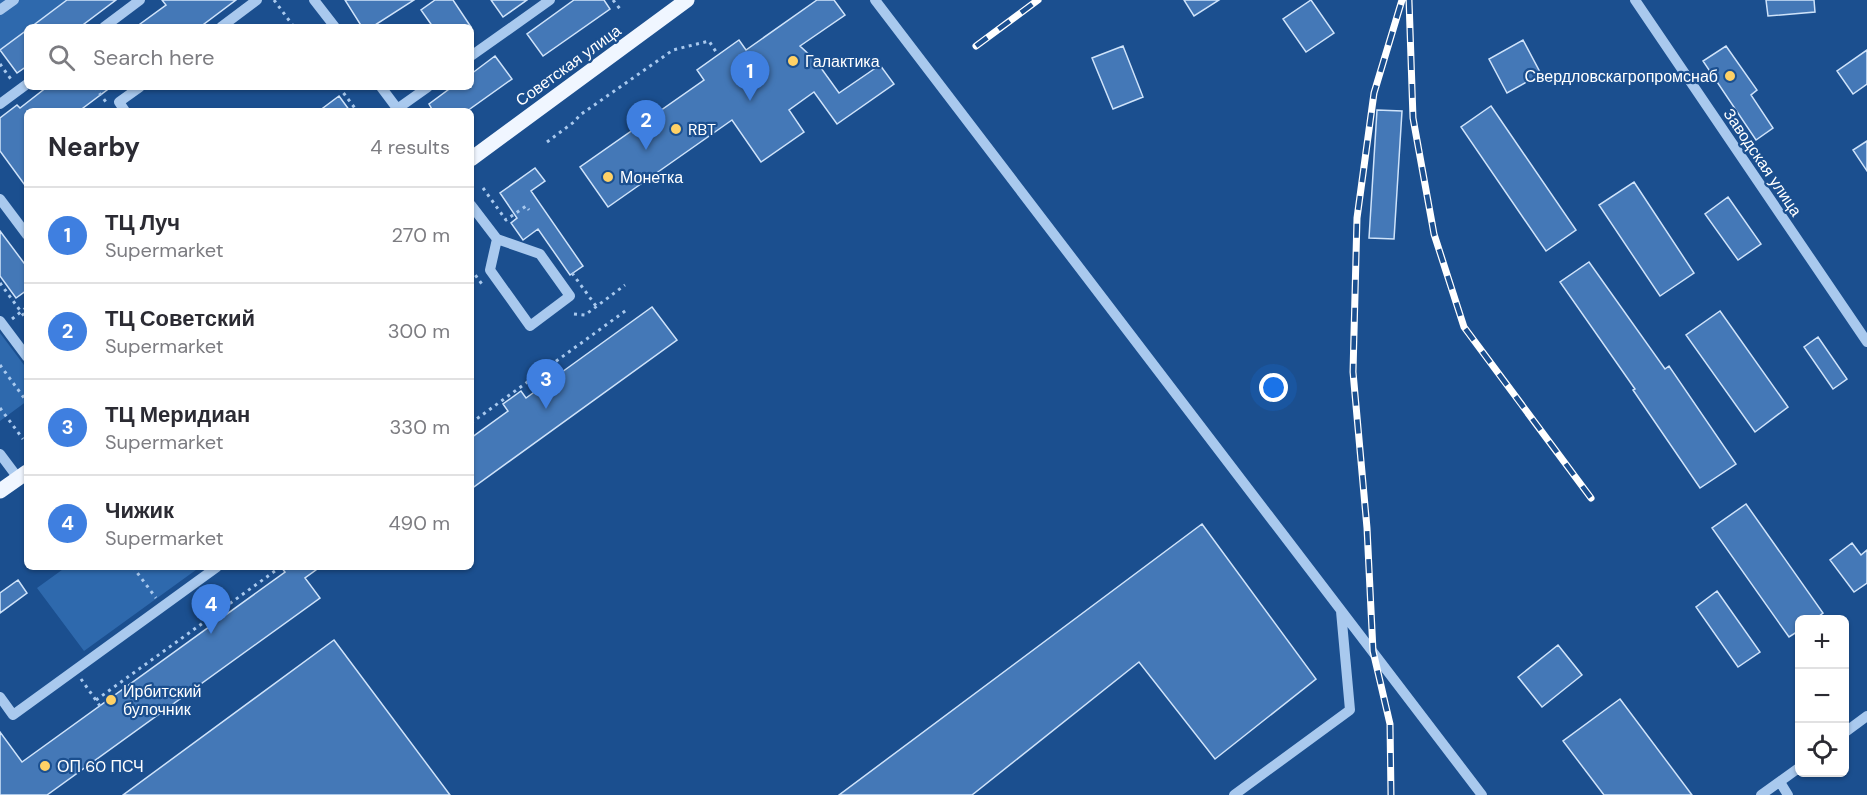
<!DOCTYPE html>
<html lang="en">
<head>
<meta charset="utf-8">
<style>
  body { margin:0; font-family:"DM Sans",sans-serif; background:#f2f2f3; color:#2b2b33 }
  .controls { position:absolute; right:18px; bottom:18px; display:grid; overflow:hidden; border-radius:9px; box-shadow:0 2px 4px #0004 }
  .controls button { width:54px; height:54px; display:grid; place-items:center; padding:0; border:0; border-bottom:2px solid #e1e1e2; background:#fff; color:#2b2b33; font:30px sans-serif }
  .you { position:absolute; left:1274px; top:388px; width:21px; height:21px; margin:-15px; border:4px solid #fff; border-radius:50%; background:#1a73e8; box-shadow:0 0 0 9px #1a73e833 }
  .badge { display:grid; place-items:center; width:39px; height:39px; border-radius:50%; background:#d93025; color:#fff; font-size:20px; font-weight:700 }
  .pin { position:absolute; translate:-50% -50px; filter:drop-shadow(0 2px 3px #0008) }
  .pin::after { content:''; position:absolute; top:32px; width:21px; height:18px; background:inherit; clip-path:polygon(0 0,100% 0,50% 100%) }
  .list { margin:0; padding:0; list-style:none }
  h2 { display:flex; justify-content:space-between; align-items:center; height:78px; margin:0; padding:0 24px; font-size:26px }
  h2 small { font-size:20px; font-weight:400; color:#7c7c81 }
  .list li { display:grid; grid-template-columns:39px 1fr auto; gap:18px; align-items:center; box-sizing:border-box; height:96px; padding:0 24px; border-top:2px solid #e1e1e2 }
  .list b { display:block; font-size:22px; white-space:nowrap }
  .list p { margin:0; font-size:20px; white-space:nowrap; color:#7c7c81 }
  .list em { font-size:20px; font-style:normal; color:#7c7c81 }
  .icon { flex:none; width:33px; height:33px; fill:none; stroke:currentColor; stroke-width:2; stroke-linecap:round; stroke-linejoin:round }
  .map { position:relative; flex:none; width:1867px; height:795px; overflow:hidden }
  .search { position:absolute; background:#fff; box-shadow:0 2px 4px #0004; left:24px; top:24px; width:450px; height:66px; display:flex; align-items:center; gap:15px; box-sizing:border-box; padding:0 21px; border-radius:9px; color:#7c7c81; font-size:22px }
  .panel { position:absolute; background:#fff; box-shadow:0 2px 4px #0004; left:24px; top:108px; width:450px; height:462px; border-radius:9px }
  .map>svg:first-child { display:block }
  .green { fill:#2e69ad }
  .building { fill:#4478b7; stroke:#cfe3fa; stroke-width:1.5 }
  .lines { fill:none; stroke-linecap:round; stroke-linejoin:round }
  .path { stroke:#a9c9ee; stroke-width:3; stroke-dasharray:3 4.5; stroke-linecap:butt }
  .minor { stroke:#a9c9ee; stroke-width:10 }
  .major { stroke:#f0f6ff; stroke-width:15 }
  .rail-casing { stroke:#fff; stroke-width:7 }
  .rail { stroke:#1b4f8f; stroke-width:4.5; stroke-dasharray:14; stroke-linecap:butt }
  .poi-dot { fill:#ffd166; stroke:#1b4f8f; stroke-width:2 }
  .labels { text-anchor:middle; stroke-width:4.5; stroke-linejoin:round; paint-order:stroke }
  .poi-label { font-size:16px; fill:#fff; stroke:#1b4f8f; text-anchor:start }
  .street-label { font-size:16px; fill:#fff; stroke:#1b4f8f }
</style>
</head>
<body>
<div class="map">
<svg width="1867" height="795" viewBox="0 0 1867 795">
  <rect width="100%" height="100%" fill="#1b4f8f"/>
  <path class="green" d="M0 0H67L31 27H27V30L0 50Z
    M0 333 27 369V401L0 421Z
    M66 567H200L84 651 37 588Z"/>
  <path class="building" d="M67 0H116L80 27H31Z
    M162 0H236L200 27H136L166 5Z
    M345 0H414L372 27H362Z
    M435 0H453L471 27H433L421 10Z
    M491 0H527L503 17Z
    M574 0H604L610 9 543 56 527 34Z
    M817 0H834L845 15 800 46 816 61 839 93 880 65 894 84 837 124 814 92 789 110 804 132 761 162 732 120 608 207 580 167 704 80 697 70 739 40 746 50Z
    M1184 0H1219L1194 16Z
    M1311 0 1334 33 1306 52 1283 19Z
    M1766 0H1814L1815 12 1768 16Z
    M27 30V66L17 73 0 50Z
    M1523 40 1541 74 1507 93 1489 59Z
    M1123 46 1143 97 1113 109 1092 58Z
    M1726 46 1757 90 1751 95 1773 128 1756 140 1703 61Z
    M1867 50V84L1853 94 1837 71Z
    M495 56 512 79 467 111H433L429 104 452 87H471V74Z
    M47 87H111L79 111H27V188L0 151V118L17 105 20 108Z
    M339 96 350 111H319Z
    M1491 106 1576 230 1546 251 1461 127Z
    M1377 110 1402 111 1394 239 1369 238Z
    M1867 141V171L1853 150Z
    M535 168 545 181 531 191 583 266 570 275 538 229 523 240 511 223 517 218 500 193Z
    M1634 182 1694 273 1660 296 1599 205Z
    M1728 197 1761 244 1738 260 1705 214Z
    M0 231 27 267V290L16 298 0 276Z
    M1589 262 1665 369 1669 366 1736 464 1700 488 1633 390 1635 389 1560 282Z
    M652 307 677 340 471 489V438L508 411 503 404 521 391 526 398Z
    M1720 311 1788 407 1755 432 1686 335Z
    M1818 337 1847 379 1833 389 1804 347Z
    M1746 504 1823 613 1814 620H1800V630L1789 637 1712 528Z
    M1202 524 1316 679 1215 759 1139 662 972 795H839Z
    M1852 543 1861 555 1867 550V583L1854 592 1830 560Z
    M281 567H320L305 578 320 598 47 795H0V732L22 762 285 572Z
    M18 580 27 593 0 613V593Z
    M1717 591 1760 652 1738 667 1696 607Z
    M334 640 450 795H123Z
    M1558 645 1582 675 1542 707 1518 677Z
    M1620 699 1692 795H1604L1563 741Z"/>
  <g class="lines">
    <path class="path" d="M274 0 294 27
      M613 0 620 9
      M0 64 13 82
      M95 87 106 102
      M339 87 357 111
      M547 142 574 122 580 115 673 50 709 41 718 55
      M483 188 506 220 526 206 529 210
      M471 269 484 287
      M572 273 596 306
      M0 283 27 320
      M574 314 585 315 625 285
      M12 319 27 307
      M0 365 27 402
      M0 408 23 439
      M471 423 628 309
      M133 567 156 598
      M81 679 100 706
      M96 700 275 571 272 567"/>
    <path class="minor" d="M314 0 335 27
      M875 0 1482 795
      M1635 0 1867 342
      M0 10 14 0
      M104 27 140 0
      M221 27 257 0
      M471 56 550 0
      M381 87 399 111
      M0 104 27 84
      M397 109 428 87
      M125 111 119 102 140 87
      M0 199 27 235
      M471 205 497 239 540 254 570 296 530 326 490 270 497 239
      M0 321 27 357
      M0 454 18 478
      M0 697 13 715 217 567
      M1844 733 1867 716
      M1780 782 1788 795
      M1234 795 1350 710 1341 611
      M1761 795 1800 767"/>
    <path class="major" d="M471 159 687 0
      M0 491 27 472"/>
    <g class="rail-casing">
      <path id="rail" d="M1409 0 1413 118 1434 234 1464 327 1591 498
        M976 46 1038 0
        M1391 795 1390 724 1373 651 1367 528 1353 372 1357 218 1374 93 1402 0"/>
    </g>
    <use href="#rail" class="rail"/>
  </g>
  <g class="poi-dot">
    <circle cx="793" cy="61" r="6"/>
    <circle cx="1730" cy="76" r="6"/>
    <circle cx="676" cy="129" r="6"/>
    <circle cx="608" cy="177" r="6"/>
    <circle cx="111" cy="700" r="6"/>
    <circle cx="45" cy="766" r="6"/>
  </g>
  <g class="labels">
    <g class="poi-label">
      <text x="805" y="67">Галактика</text>
      <text x="1718" y="82" text-anchor="end">Свердловскагропромснаб</text>
      <text x="688" y="135">RBT</text>
      <text x="620" y="183">Монетка</text>
      <text x="123" y="697">Ирбитский<tspan x="123" dy="18">булочник</tspan></text>
      <text x="57" y="772">ОП 60 ПСЧ</text>
    </g>
    <g class="street-label">
      <text transform="translate(568 65) rotate(-36)" y="6">Советская улица</text>
      <text transform="translate(1763 162) rotate(56)" y="6">Заводская улица</text>
    </g>
  </g>
</svg>
<div class="controls">
<button>+</button>
<button>−</button>
<button><svg class="icon" aria-label="locate" viewBox="0 0 24 24"><circle cx="12" cy="12" r="6"/><path d="M12 2v4M12 18v4M2 12h4M18 12h4"/></svg></button>
</div>
<div class="you"></div>
<div class="pin badge" style="left:750px;top:101px;background:#3f7fe0">1</div>
<div class="pin badge" style="left:646px;top:150px;background:#3f7fe0">2</div>
<div class="pin badge" style="left:546px;top:409px;background:#3f7fe0">3</div>
<div class="pin badge" style="left:211px;top:634px;background:#3f7fe0">4</div>
<div class="search"><svg class="icon" aria-label="search" viewBox="0 0 24 24"><circle cx="10" cy="10" r="6"/><path d="M15 15l6 6"/></svg>Search here</div>
<section class="panel">
<h2>Nearby<small>4 results</small></h2>
<ul class="list">
<li><span class="badge" style="background:#3f7fe0">1</span><div><b>ТЦ Луч</b><p>Supermarket</p></div><em>270 m</em></li>
<li><span class="badge" style="background:#3f7fe0">2</span><div><b>ТЦ Советский</b><p>Supermarket</p></div><em>300 m</em></li>
<li><span class="badge" style="background:#3f7fe0">3</span><div><b>ТЦ Меридиан</b><p>Supermarket</p></div><em>330 m</em></li>
<li><span class="badge" style="background:#3f7fe0">4</span><div><b>Чижик</b><p>Supermarket</p></div><em>490 m</em></li>
</ul>
</section>
</div>
</body>
</html>
